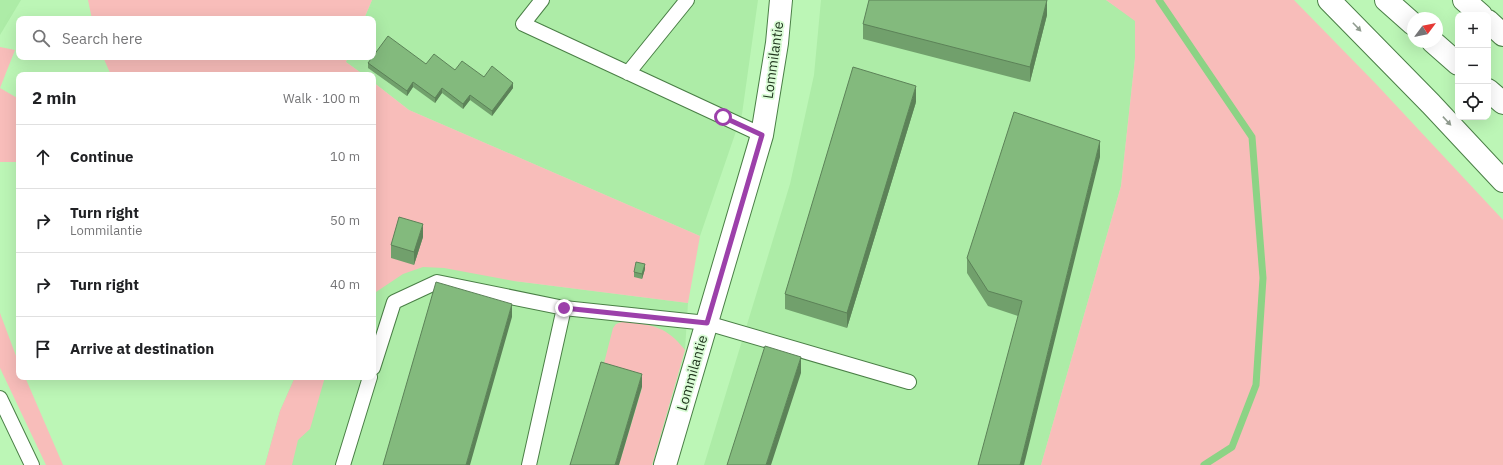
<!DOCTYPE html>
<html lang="en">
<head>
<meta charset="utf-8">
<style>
  body { margin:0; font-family:"IBM Plex Sans",sans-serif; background:#f2f2f2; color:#202124 }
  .controls { position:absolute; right:12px; top:12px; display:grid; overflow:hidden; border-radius:8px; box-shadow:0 4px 16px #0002 }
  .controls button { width:36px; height:36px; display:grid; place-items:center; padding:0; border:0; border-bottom:1px solid #e0e0e0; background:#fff; color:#202124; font:20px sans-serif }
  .compass { position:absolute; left:1407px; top:12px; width:36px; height:36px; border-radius:50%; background:#fff; box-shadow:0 4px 16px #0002; rotate:58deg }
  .stop { position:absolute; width:12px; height:12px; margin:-9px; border:3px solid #9c40aa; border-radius:50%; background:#fff }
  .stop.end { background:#9c40aa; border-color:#fff; box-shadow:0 1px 4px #0008 }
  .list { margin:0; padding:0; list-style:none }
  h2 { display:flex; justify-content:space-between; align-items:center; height:52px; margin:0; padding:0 16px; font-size:17px }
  h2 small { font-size:13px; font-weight:400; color:#757577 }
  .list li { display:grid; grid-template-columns:26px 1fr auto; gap:12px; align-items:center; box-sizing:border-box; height:64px; padding:0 16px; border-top:1px solid #e0e0e0 }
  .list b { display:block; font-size:15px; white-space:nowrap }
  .list p { margin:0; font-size:13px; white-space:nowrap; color:#757577 }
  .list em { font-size:13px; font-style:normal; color:#757577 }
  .icon { flex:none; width:22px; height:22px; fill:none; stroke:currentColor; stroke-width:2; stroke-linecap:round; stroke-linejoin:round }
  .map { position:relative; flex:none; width:1503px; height:465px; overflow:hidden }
  .search { position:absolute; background:#fff; box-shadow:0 4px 16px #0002; left:16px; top:16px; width:360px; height:44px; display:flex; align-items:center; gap:10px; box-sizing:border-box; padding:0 14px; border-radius:8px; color:#757577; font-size:15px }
  .panel { position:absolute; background:#fff; box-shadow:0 4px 16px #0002; left:16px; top:72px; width:360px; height:308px; border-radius:8px }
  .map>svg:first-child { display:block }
  .built { fill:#adeca7 }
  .green { fill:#f8bdba }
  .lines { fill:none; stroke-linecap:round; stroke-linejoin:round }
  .stream { stroke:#8cd385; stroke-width:7 }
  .lane-casing { stroke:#4a7f46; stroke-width:16 }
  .street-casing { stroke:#4a7f46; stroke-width:24 }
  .highway-casing { stroke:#4a7f46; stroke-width:24 }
  .lane { stroke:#fff; stroke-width:14 }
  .street { stroke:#fff; stroke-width:22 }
  .highway { stroke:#fff; stroke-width:22 }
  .wall { fill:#71a06c }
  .shaded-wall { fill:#5c8258 }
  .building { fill:#83ba7d; stroke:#5c8258 }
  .oneway { fill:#909b8f }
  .route { stroke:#9c40aa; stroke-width:5 }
  .labels { text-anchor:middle; stroke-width:3.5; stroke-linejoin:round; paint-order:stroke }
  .street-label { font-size:14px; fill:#21371f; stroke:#dafcd6 }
</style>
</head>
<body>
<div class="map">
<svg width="1503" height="465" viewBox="0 0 1503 465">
  <rect width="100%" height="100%" fill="#bcf6b6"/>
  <path class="built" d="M0 0H21L0 35Z
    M372 0H758L742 114 700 236 409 110 373 82V75H364L346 62 348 57H373V19H364Z
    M821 0H1106L1135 20V58L1121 186 1041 465H704L790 184 814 75Z
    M373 198 514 281 688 303 685 350 652 465H265L280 411 295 377H373Z"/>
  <path class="green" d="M88 0H372L364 19H92Z
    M1106 0H1294L1377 85 1503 220V465H1041L1121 186 1135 58V21Z
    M0 47 15 50 0 88 19 99V162H0Z
    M103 57H348L346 62 364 75H111Z
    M373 82 409 110 700 236 688 303 514 281 444 268 423 267 403 274 373 294Z
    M0 313 19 364V377H25L63 465H46L0 368Z
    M625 321C654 326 666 326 685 350L652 465H619L642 388 601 375 613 328 616 324Z
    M295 377H325L310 429 298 440 292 465H265L280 411Z"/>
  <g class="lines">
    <path class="stream" d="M1159 0 1252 137 1263 278 1256 385 1232 447 1204 465"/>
    <g class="lane-casing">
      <path id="lane" d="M542 0 523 24 762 135
        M628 73 687 0
        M373 368 394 302 437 282 564 308 707 323 909 382
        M0 398 32 465
        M343 465 370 377
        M529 465 564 308"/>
    </g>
    <g class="street-casing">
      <path id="street" d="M665 465 762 135 777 43 781 0"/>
    </g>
    <g class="highway-casing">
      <path id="highway" d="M1329 0 1431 104 1503 181
        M1386 0 1413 24
        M1464 0 1481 15
        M1488 21 1503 35
        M1433 42 1458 64
        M1488 90 1503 103"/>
    </g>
    <use href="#lane" class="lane"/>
    <use href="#street" class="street"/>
    <use href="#highway" class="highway"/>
  </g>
  <path class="wall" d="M1047 15 1030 82 863 39V24Z
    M368 63 426 64 484 77 513 88 492 116 470 100 463 109 442 93 435 103 413 87 407 96 368 68Z
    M916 102 847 328 785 309V294Z
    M1100 157 1018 316 988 306 967 273V258Z
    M423 237 414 265 391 258V245Z
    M645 269 642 279 634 277V272Z"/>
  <path class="shaded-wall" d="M1047 0V15L1030 82V67Z
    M413 82V87L407 96V91Z
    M513 83V88L492 116V111Z
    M916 86V102L847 328V313Z
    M442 88V93L435 103V98Z
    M470 95V100L463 109V104Z
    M1100 141V157L1024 465H1020Z
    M423 224V237L414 265V252Z
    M645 264V269L642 279V274Z
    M512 304V317L470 465H466Z
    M801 357V373L771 465H766Z
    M642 374V387L619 465H615Z"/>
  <path class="building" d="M869 0H1047L1030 67 863 24Z
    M388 36 426 64 434 54 455 70 462 61 484 77 492 66 513 83 492 111 470 95 463 104 442 88 435 98 413 82 407 91 368 63Z
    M853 67 916 86 847 313 785 294Z
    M1014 112 1100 141 1020 465H978L1022 301 988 291 967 258Z
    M399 217 423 224 414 252 391 245Z
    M636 262 645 264 642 274 634 272Z
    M436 282 512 304 466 465H383Z
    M765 346 801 357 766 465H727Z
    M601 362 642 374 615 465H570Z"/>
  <defs><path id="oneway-solid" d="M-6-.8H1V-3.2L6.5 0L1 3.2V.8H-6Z"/></defs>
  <g class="oneway">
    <use href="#oneway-solid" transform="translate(1357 27) rotate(46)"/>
    <use href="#oneway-solid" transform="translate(1447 121) rotate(47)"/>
  </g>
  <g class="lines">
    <path class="route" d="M564 308 707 323 762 135 723 117"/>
  </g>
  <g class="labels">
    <g class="street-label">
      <text transform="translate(773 60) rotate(-82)" y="5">Lommilantie</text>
      <text transform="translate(692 373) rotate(-74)" y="5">Lommilantie</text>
    </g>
  </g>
</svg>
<div class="controls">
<button>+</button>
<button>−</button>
<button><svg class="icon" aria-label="locate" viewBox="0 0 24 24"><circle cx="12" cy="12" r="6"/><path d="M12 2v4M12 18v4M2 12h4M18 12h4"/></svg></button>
</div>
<svg class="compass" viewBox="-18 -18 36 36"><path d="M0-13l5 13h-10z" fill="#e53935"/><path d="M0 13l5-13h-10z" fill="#757577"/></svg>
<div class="stop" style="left:723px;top:117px"></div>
<div class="stop end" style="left:564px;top:308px"></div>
<div class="search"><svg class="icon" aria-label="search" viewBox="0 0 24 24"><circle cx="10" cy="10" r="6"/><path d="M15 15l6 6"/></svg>Search here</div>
<section class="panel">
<h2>2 min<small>Walk · 100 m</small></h2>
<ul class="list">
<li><svg class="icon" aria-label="ahead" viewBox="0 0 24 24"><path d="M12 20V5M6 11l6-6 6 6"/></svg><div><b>Continue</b></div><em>10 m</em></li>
<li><svg class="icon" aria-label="right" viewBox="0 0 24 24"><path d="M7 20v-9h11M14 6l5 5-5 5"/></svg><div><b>Turn right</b><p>Lommilantie</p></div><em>50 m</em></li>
<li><svg class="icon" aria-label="right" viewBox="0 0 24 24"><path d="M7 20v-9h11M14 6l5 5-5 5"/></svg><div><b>Turn right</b></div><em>40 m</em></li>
<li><svg class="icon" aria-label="arrive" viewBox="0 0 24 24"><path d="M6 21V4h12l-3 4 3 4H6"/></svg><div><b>Arrive at destination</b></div></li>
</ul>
</section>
</div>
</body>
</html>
